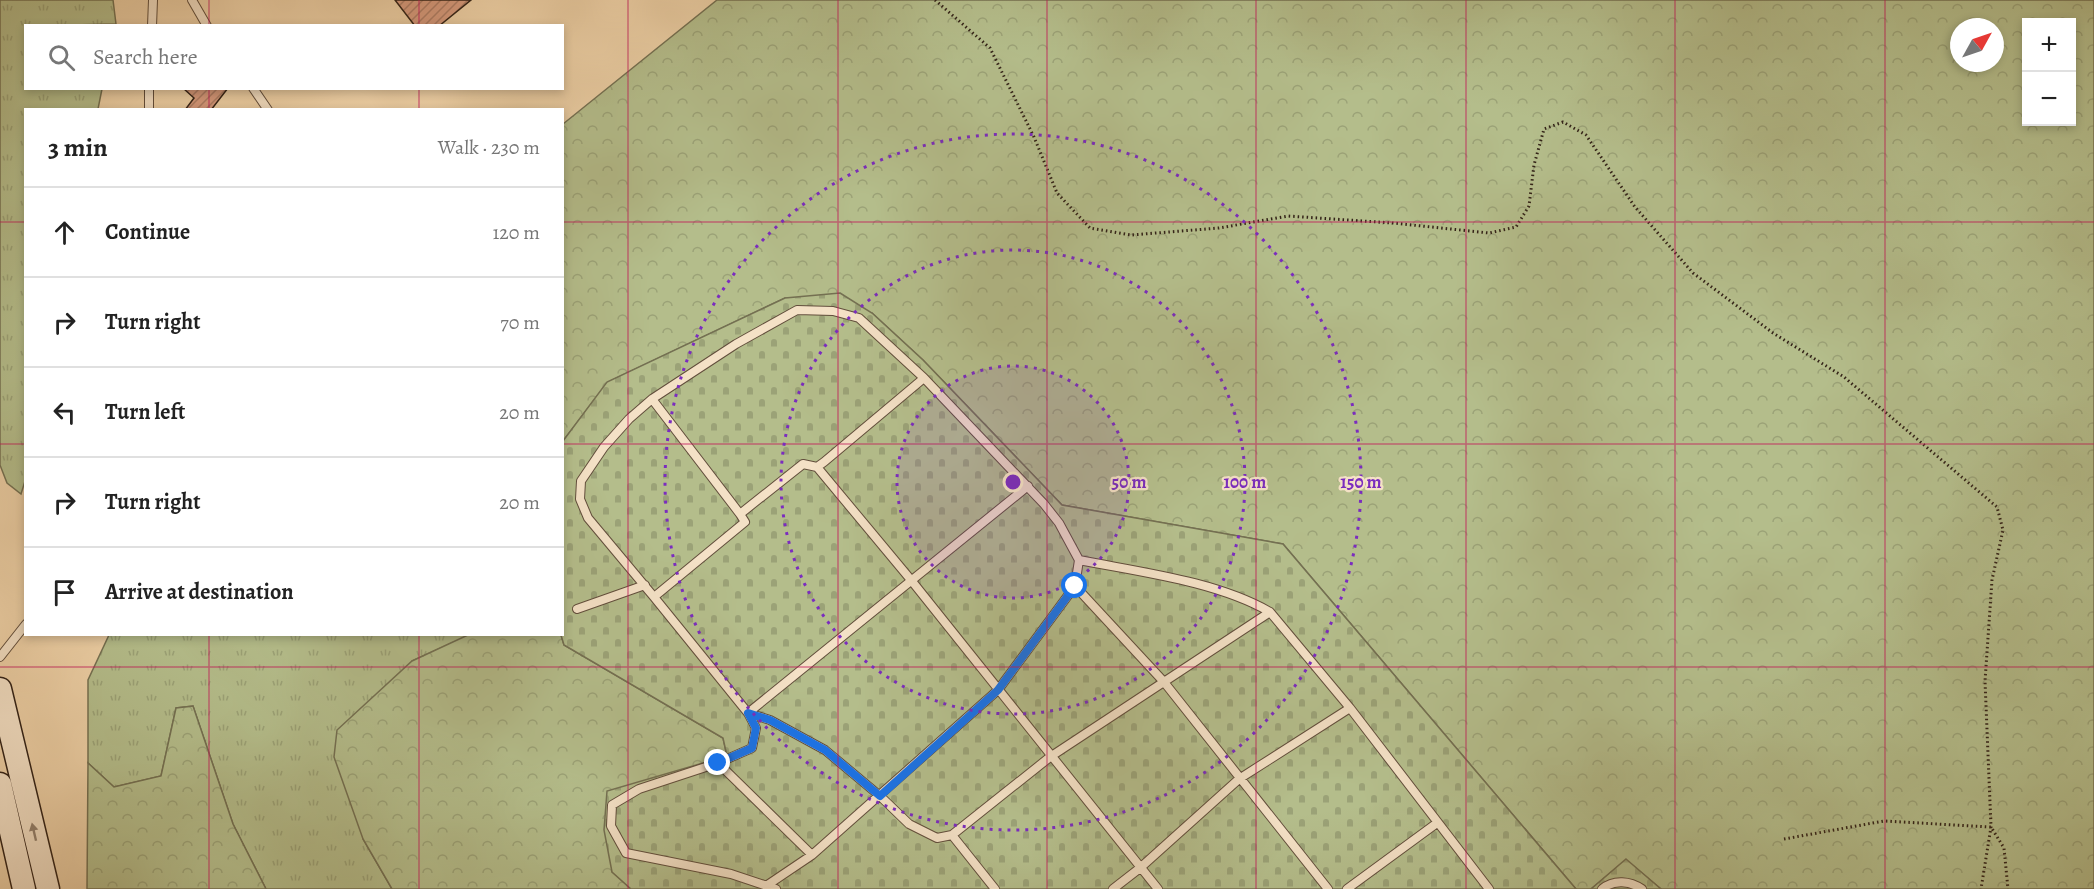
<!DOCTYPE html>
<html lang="en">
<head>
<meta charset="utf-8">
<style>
  body { margin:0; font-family:Alegreya,serif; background:#f2f2f2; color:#222 }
  .controls { position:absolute; right:18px; top:18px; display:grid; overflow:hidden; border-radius:0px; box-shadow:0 3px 9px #0003 }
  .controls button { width:54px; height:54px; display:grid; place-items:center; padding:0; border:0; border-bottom:2px solid #e0e0e0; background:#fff; color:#222; font:30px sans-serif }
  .compass { position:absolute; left:1950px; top:18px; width:54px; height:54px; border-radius:50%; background:#fff; box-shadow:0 3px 9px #0003; rotate:50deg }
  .stop { position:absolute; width:18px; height:18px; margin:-14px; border:4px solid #1a73e8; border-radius:50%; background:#fff }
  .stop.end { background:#1a73e8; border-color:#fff; box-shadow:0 2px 6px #0008 }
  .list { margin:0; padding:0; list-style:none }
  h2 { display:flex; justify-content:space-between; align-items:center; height:78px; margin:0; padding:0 24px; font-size:26px }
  h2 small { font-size:20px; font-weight:400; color:#767676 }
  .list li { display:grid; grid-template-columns:39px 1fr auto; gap:18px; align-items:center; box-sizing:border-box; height:90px; padding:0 24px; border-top:2px solid #e0e0e0 }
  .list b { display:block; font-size:22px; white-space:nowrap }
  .list em { font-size:20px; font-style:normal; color:#767676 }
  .icon { flex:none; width:33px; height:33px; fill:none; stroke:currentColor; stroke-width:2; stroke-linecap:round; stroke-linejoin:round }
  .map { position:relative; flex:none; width:2094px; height:889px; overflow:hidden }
  .search { position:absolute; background:#fff; box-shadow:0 3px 9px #0003; left:24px; top:24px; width:540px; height:66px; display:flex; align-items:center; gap:15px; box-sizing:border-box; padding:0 21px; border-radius:0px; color:#767676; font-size:22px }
  .panel { position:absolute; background:#fff; box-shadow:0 3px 9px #0003; left:24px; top:108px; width:540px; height:528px; border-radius:0px }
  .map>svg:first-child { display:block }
  .grass { fill:url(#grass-tufts); stroke:#747052; stroke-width:1.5 }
  .forest { fill:url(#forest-crowns); stroke:#747052; stroke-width:1.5; fill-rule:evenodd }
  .cemetery { fill:url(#cemetery-stones); stroke:#747052; stroke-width:1.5 }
  .building { fill:url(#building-hatch); stroke:#332318; stroke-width:1.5 }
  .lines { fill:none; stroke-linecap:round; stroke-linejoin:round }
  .service-casing { stroke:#624e3c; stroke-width:10 }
  .secondary-casing { stroke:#332318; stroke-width:25 }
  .path { stroke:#332318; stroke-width:3; stroke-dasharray:1.5 3; stroke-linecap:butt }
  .service { stroke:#f4e1c6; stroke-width:8 }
  .secondary { stroke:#f4e1c6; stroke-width:22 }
  .oneway { fill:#94826f }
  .route { stroke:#1a73e8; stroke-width:8 }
  .grid { fill:none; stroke:#c2185b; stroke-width:1.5; stroke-opacity:0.55 }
  .ring { fill:none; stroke:#7b2cbf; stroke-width:3; stroke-dasharray:3 6 }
  .centre { fill:#7b2cbf; stroke:#f4e1c6; stroke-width:3 }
  .ring-label { font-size:18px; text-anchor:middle; font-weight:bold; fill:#7b2cbf; stroke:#f4e1c6; stroke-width:4.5; stroke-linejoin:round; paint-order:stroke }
</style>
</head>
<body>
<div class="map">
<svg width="2094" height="889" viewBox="0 0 2094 889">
  <defs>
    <pattern id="grass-tufts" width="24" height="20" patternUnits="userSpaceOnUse" patternTransform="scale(1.5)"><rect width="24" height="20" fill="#b4bd8b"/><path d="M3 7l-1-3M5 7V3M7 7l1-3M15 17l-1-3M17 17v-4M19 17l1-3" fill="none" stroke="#9ba277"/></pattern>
    <pattern id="forest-crowns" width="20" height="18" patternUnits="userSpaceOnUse" patternTransform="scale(1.5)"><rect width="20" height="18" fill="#b4bd8b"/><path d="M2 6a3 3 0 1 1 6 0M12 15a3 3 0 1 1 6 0" fill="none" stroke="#9ba277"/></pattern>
    <pattern id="cemetery-stones" width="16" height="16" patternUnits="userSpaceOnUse" patternTransform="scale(1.5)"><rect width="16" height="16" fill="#b4bd8b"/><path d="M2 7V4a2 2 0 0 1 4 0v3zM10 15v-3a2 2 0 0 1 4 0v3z" fill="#9ba277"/></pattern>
    <pattern id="building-hatch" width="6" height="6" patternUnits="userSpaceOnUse" patternTransform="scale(1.5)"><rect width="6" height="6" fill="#d79b7e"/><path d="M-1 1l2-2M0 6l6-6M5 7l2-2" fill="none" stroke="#af7e66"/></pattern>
  </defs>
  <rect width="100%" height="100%" fill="#eed1a7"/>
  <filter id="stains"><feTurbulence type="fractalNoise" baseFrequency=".00333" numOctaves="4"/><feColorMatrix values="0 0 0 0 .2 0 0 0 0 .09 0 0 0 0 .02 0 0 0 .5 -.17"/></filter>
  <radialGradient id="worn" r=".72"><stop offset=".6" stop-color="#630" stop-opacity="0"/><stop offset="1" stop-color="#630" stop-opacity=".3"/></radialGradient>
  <path class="grass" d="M0 0H113L116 24 26 26V88L102 89 98 109 26 110V478L21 494 7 483 0 465Z
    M109 635H470L412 661 363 839 392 889H266L233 824 193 706 176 708 161 776 114 787 88 763V680Z"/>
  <path class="forest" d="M717 0H2094V889H1661L1626 860 1591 889H1576L1283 544 1062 505 923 360 872 313 785 298 608 382 563 441V124ZM2026 22H2072V122H2026ZM1959 27H1995V63H1959Z
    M470 634 561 635 564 645 723 738 727 756 612 871 631 889H392L363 839 334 757 337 730 412 661Z
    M193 706 233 824 266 889H87L88 763 114 787 161 776 176 708Z"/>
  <path class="cemetery" d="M840 293 872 313 923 360 1062 505 1283 544 1576 889H631L612 872 604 830 607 791 727 756 723 738 564 645 561 635 563 441 607 382 785 298Z
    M1626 859 1661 889H1591Z"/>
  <path class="building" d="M395 0H471L439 26H415Z
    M183 88H228L211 110H185L194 98Z"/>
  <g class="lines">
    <g class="service-casing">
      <path id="service" d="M192 0 207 26
        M152 26 153 0
        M253 88 268 110
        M149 110V88
        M924 378 859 318 833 311 797 310 736 344 652 399 629 419 604 447 581 481 580 499 588 518 654 597 748 713 770 720 825 750 880 796 909 824 937 838 952 835 995 889
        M652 399 740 514
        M817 467 911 580 1158 889
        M1079 560C1139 572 1216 581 1270 612L1350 708 1489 889
        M1075 586 1164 682 1328 889
        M654 597 745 522 740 514 803 464 817 467 824 462 924 378 1044 504 1059 523 1079 560 1075 586 998 690 812 855 766 886
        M577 609 645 585
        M0 657 26 624
        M718 763 812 855
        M952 835 1050 757 1270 612
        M776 889 731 874 626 853 611 826 612 805 639 789 718 763 752 748 756 728 748 713 1028 486
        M1113 889 1140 868 1239 779 1350 708
        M1347 889 1437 823
        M1602 889C1614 879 1630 881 1642 889"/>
    </g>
    <g class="secondary-casing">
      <path id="secondary" d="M0 689 48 889
        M0 784 24 889"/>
    </g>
    <path class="path" d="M935 0 990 48 1034 137 1057 193 1090 228 1131 235 1219 228 1288 216 1393 223 1489 233 1516 227 1529 206 1534 165 1544 129 1563 122 1586 135 1635 207 1693 273 1773 333 1844 377 1997 507 2003 530 1992 580 1985 681 1991 827 1981 889
      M1784 839 1884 821 1991 827 2004 848 2008 889"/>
    <use href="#service" class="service"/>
    <use href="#secondary" class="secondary"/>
  </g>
  <defs><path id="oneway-solid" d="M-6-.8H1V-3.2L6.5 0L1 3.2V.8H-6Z" transform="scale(1.5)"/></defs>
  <use class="oneway" href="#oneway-solid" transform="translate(34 832) rotate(-103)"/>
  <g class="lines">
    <path class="route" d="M718 763 752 748 756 728 748 713 770 720 825 750 880 796 998 690 1075 586"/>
  </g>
  <path class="grid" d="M209 0V26M419 0V26M628 0V889M838 0V889M1047 0V889M1256 0V889M1466 0V889M1675 0V889M1885 0V889M209 88V110M419 88V110M0 222H26M562 222H2094M0 444H26M562 444H2094M209 634V889M419 634V889M0 667H2094"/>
  <circle cx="1013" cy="482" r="116" fill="#7b2cbf" fill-opacity=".12"/>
  <g class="ring">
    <circle cx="1013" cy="482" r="116"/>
    <circle cx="1013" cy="482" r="232"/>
    <circle cx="1013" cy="482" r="348"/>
  </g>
  <circle cx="1013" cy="482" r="9" class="centre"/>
  <g class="ring-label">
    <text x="1129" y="488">50 m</text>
    <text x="1245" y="488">100 m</text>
    <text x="1361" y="488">150 m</text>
  </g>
  <rect width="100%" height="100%" filter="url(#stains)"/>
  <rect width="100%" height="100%" fill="url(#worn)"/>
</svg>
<div class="controls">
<button>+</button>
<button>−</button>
</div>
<svg class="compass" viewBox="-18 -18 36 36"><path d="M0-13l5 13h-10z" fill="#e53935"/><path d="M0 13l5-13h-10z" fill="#767676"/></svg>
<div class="stop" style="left:1075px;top:586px"></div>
<div class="stop end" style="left:718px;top:763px"></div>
<div class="search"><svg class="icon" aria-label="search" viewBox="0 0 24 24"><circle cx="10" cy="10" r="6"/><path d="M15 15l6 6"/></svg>Search here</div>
<section class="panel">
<h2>3 min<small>Walk · 230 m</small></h2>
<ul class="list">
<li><svg class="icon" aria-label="ahead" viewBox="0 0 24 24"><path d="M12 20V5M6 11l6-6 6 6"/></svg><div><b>Continue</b></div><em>120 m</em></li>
<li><svg class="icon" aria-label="right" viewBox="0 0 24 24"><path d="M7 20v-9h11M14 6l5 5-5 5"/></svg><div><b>Turn right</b></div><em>70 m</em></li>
<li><svg class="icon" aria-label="left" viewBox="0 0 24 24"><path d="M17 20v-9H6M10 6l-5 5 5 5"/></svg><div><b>Turn left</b></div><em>20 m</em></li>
<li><svg class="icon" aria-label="right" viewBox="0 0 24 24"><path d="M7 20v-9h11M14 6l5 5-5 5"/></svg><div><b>Turn right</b></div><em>20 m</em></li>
<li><svg class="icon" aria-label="arrive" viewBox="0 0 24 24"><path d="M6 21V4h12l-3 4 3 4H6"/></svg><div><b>Arrive at destination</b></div></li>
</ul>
</section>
</div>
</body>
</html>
